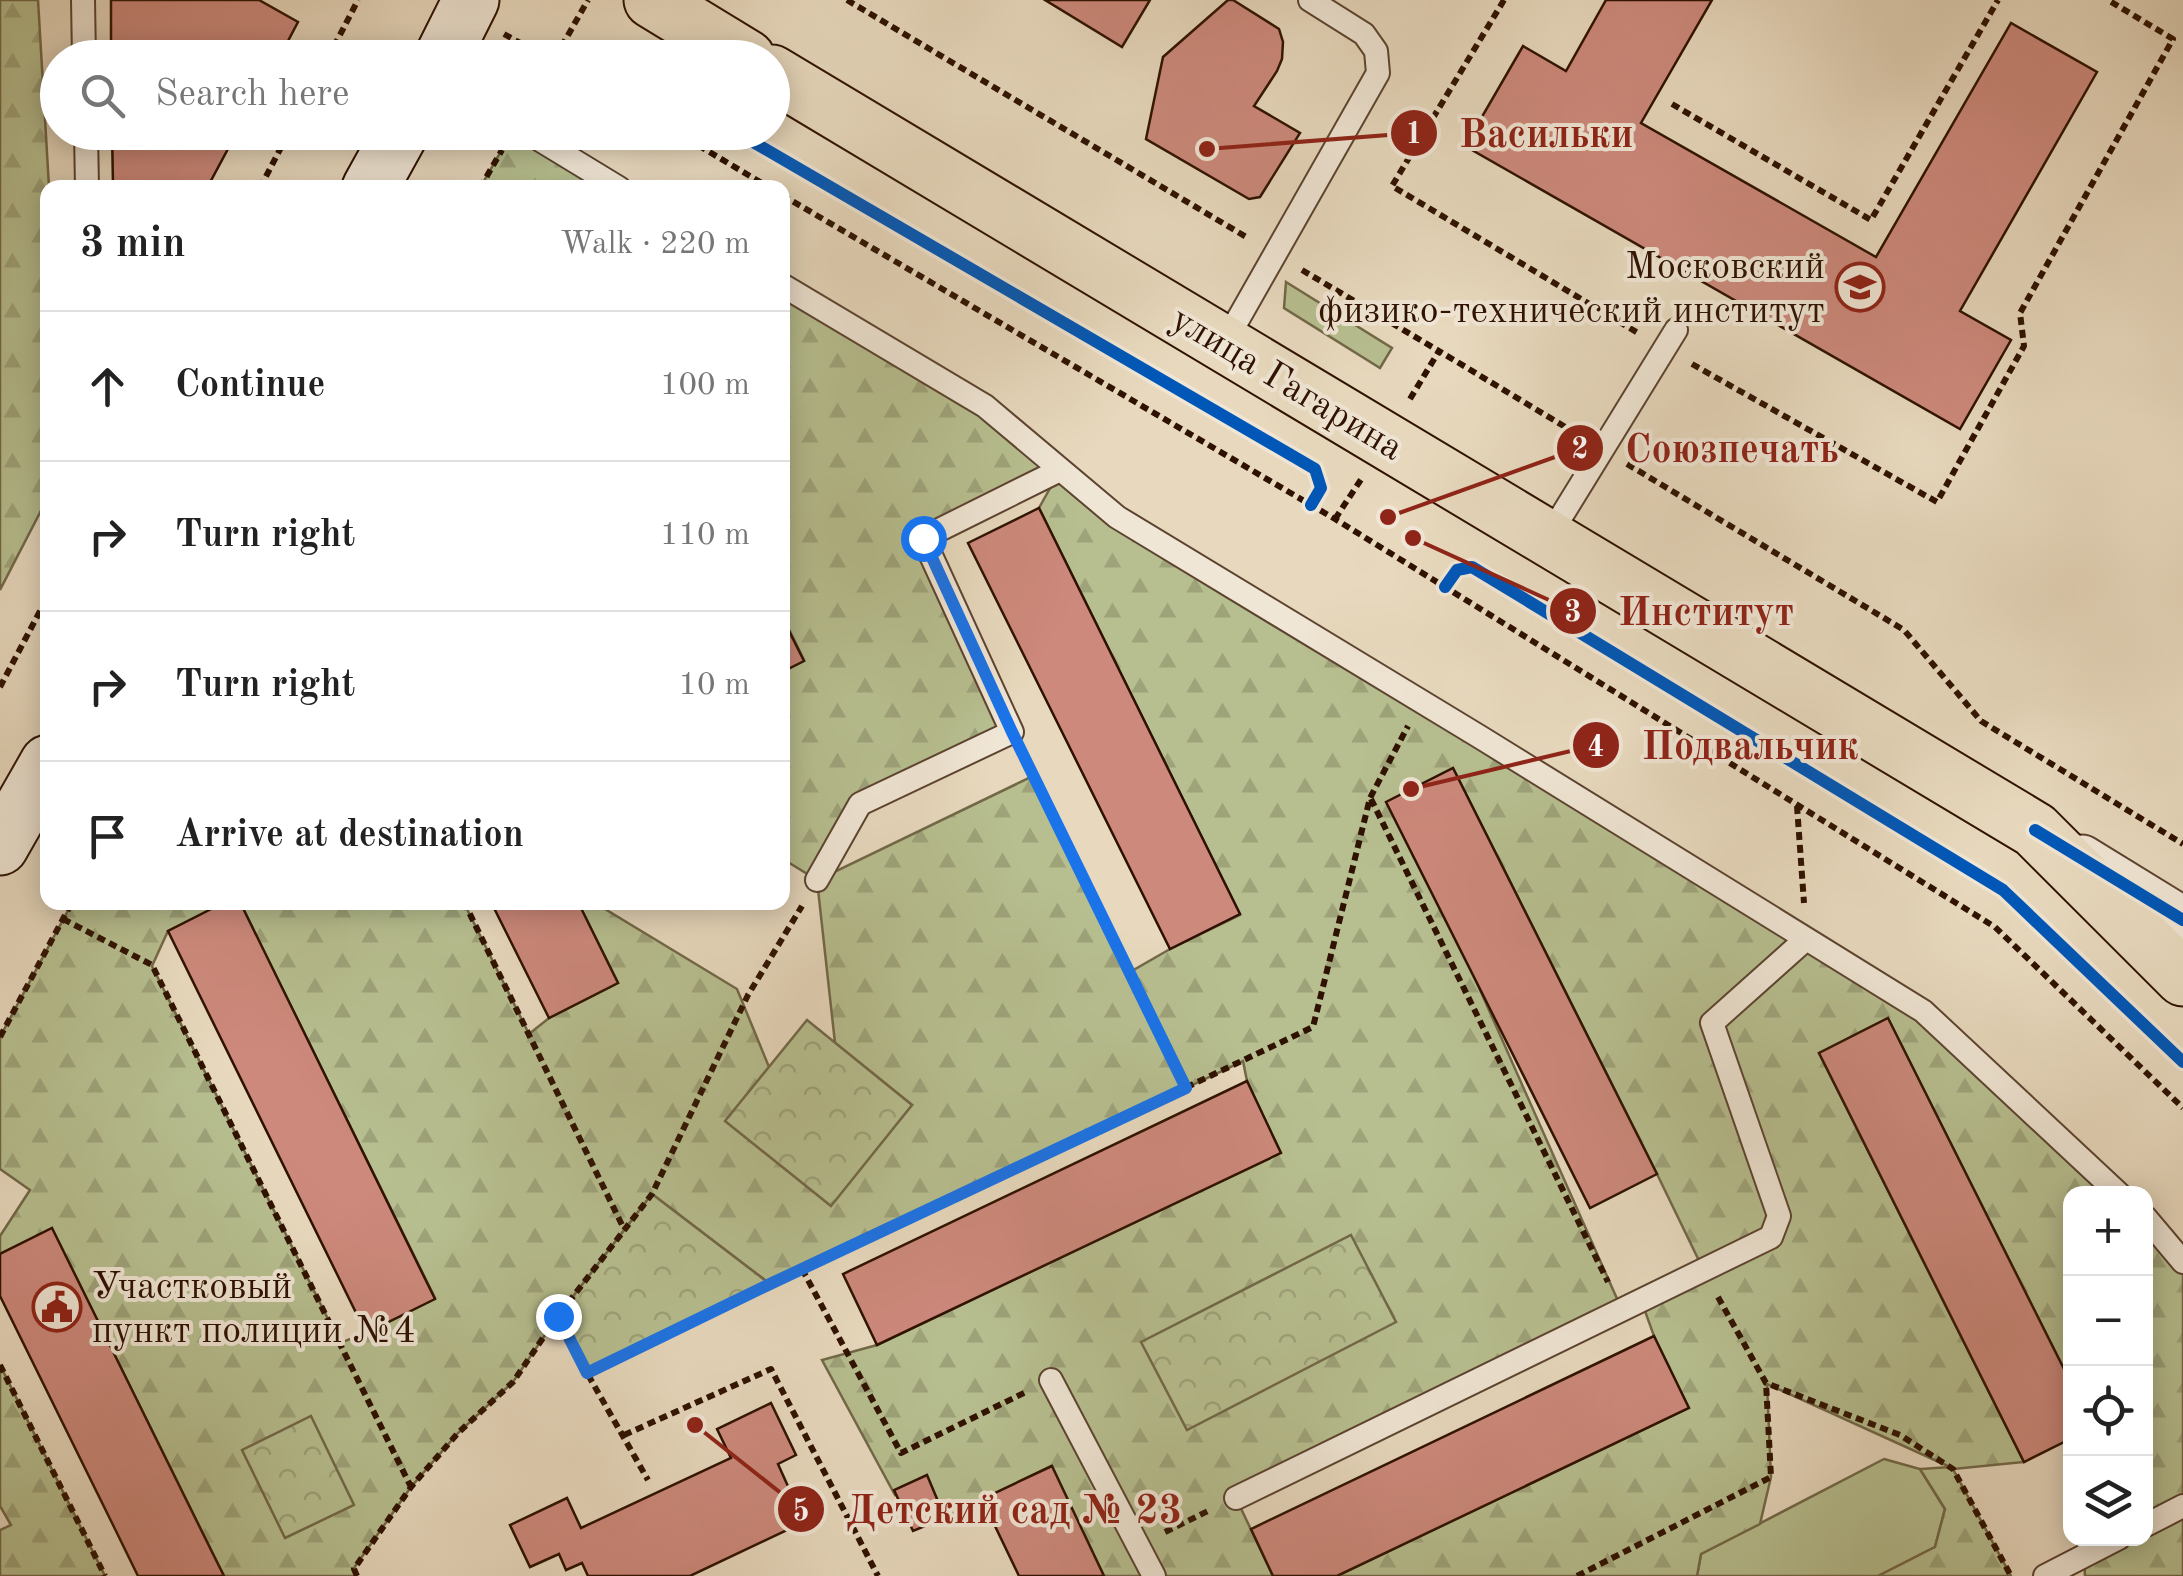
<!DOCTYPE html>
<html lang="en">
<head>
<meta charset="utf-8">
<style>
  body { margin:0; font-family:"Old Standard TT",serif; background:#f2f2f2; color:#222 }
  .controls { position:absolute; right:30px; bottom:30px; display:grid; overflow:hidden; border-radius:20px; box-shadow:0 5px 25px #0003 }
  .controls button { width:90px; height:90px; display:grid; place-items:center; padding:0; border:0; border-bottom:2px solid #e0e0e0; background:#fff; color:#222; font:50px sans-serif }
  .stop { position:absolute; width:30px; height:30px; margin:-22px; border:8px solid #1a73e8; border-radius:50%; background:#fff }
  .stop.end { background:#1a73e8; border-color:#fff; box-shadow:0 2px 10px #0008 }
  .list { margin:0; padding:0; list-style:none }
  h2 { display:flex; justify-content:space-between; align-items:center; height:130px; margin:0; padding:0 40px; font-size:42px }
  h2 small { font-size:32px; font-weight:400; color:#767676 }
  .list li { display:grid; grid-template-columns:65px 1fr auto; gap:30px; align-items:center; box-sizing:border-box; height:150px; padding:0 40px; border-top:2px solid #e0e0e0 }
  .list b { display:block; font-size:38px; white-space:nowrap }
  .list em { font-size:32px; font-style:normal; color:#767676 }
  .icon { flex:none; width:55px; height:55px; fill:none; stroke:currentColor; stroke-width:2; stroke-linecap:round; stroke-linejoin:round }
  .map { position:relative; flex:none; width:2183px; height:1576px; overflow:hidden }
  .search { position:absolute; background:#fff; box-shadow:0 5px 25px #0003; left:40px; top:40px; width:750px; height:110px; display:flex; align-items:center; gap:25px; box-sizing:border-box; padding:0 35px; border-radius:55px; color:#767676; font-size:38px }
  .panel { position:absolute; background:#fff; box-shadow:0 5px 25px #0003; left:40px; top:180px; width:750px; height:730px; border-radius:20px }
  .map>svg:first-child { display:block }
  .grass { fill:#b7bf90; stroke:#726848; stroke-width:2.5 }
  .forest { fill:url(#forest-firs); stroke:#726848; stroke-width:2.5; fill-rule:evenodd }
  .park { fill:url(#park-crowns); stroke:#726848; stroke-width:2.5 }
  .building { fill:#cd897c; stroke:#2e1100; stroke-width:2.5 }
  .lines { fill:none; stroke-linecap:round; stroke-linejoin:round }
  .lane-casing { stroke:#5c4330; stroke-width:26 }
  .street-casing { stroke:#5c4330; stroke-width:49 }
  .secondary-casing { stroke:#2e1100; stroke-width:59 }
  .primary-casing { stroke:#2e1100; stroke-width:59 }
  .path { stroke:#2e1100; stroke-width:6; stroke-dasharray:8 5; stroke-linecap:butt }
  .lane { stroke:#f0e6d5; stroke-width:22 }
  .street { stroke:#f0e6d5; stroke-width:45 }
  .secondary { stroke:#f0e6d5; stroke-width:55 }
  .primary { stroke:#e8d9be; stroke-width:55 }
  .cycleway-casing { stroke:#f0e6d5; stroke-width:19 }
  .cycleway { stroke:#0057b8; stroke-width:12 }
  .route { stroke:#1a73e8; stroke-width:12 }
  .labels { text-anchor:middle; stroke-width:8; stroke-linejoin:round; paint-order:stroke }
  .poi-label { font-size:38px; fill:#2e1100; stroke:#f0e6d5; text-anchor:end }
  .street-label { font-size:38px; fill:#2e1100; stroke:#f0e6d5 }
  .leader { fill:none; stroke:#8f2418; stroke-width:4 }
  .callout-dot { fill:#8f2418; stroke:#f0e6d5; stroke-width:4 }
  .mark-label { font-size:30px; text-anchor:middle; font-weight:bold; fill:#fff }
  .callout-label { font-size:40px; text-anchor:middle; font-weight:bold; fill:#8f2418; stroke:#f0e6d5; stroke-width:8; stroke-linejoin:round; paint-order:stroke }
</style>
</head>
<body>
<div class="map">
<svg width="2183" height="1576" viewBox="0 0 2183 1576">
  <defs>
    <pattern id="forest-firs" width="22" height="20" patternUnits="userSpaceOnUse" patternTransform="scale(2.5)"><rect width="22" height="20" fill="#b7bf90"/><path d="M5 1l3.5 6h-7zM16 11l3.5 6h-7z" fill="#9ea37a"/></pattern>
    <pattern id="park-crowns" width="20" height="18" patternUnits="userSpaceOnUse" patternTransform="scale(2.5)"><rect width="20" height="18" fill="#b7bf90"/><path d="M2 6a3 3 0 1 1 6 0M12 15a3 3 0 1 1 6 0" fill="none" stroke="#9ea37a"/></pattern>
  </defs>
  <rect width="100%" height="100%" fill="#e8d9be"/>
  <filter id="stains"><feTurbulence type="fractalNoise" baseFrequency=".002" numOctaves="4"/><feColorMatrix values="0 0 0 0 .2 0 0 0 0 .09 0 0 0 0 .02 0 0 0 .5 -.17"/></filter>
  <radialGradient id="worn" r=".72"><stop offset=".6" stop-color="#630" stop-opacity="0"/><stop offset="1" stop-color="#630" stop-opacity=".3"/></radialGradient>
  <path class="grass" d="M1286 282 1392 348 1380 368 1284 308Z
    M1884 1459 1920 1469 1945 1509 1935 1547 1878 1576H1697L1701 1554Z"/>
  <path class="forest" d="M0 0H38L49 187 47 499 0 590Z
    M512 132 527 133 619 188H480Z
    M783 285 985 406 1061 470 1922 1011 2119 1193 2070 1194V1381L1888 1019 1819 1053 2024 1462 1953 1469 2011 1576H1878L1935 1547 1945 1509 1920 1469 1950 1467 1767 1384 1771 1477 1760 1524 1701 1554 1697 1576H1337L1688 1408 1654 1336 1641 1300 1703 1269 1657 1174 1453 768 1469 965 1622 1310 1236 1498 1273 1576H1104L1051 1466 945 1518 927 1476 895 1495 822 1360 877 1345 1280 1153 1247 1081 1243 1061 770 1284 652 1194 558 1316 513 1382 458 1433 411 1487 354 1568 357 1576H224L52 1229 0 1254V1236L30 1190 0 1169V1037L72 903H225L168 931 152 966 340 1343 366 1333 435 1298 240 903H464L529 1034 549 1018 618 983 578 903H595L737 989 769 1067 726 1121 830 1205 912 1105 835 1043 817 880 783 859V672L804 660 783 617ZM1059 472 1039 508 1240 915 1170 949 1130 972 1033 776 820 879 860 804 1012 732 923 538Z
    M2146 1219 2183 1264V1576H2085L2084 1556 2119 1539 2146 1538Z
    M0 1365 105 1576H0V1530L11 1525 0 1506Z"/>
  <path class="park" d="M807 1020 912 1105 831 1206 725 1121Z
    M652 1194 770 1284 587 1373 558 1316Z
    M1351 1235 1396 1322 1187 1430 1141 1342Z
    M311 1416 354 1505 285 1538 242 1450Z"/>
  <path class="building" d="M111 0H259L298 22 279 58H111Z
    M1045 0H1150L1122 47Z
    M1228 0H1233L1279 29 1283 42 1282 59 1277 71 1254 106 1300 133 1260 197 1249 199 1146 139 1163 57Z
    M1606 0H1712L1641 123 1876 257 2011 23 2097 72 1960 311 2011 340 1960 429 1465 146 1523 46 1566 71Z
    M112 132H237L207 188H119L113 184Z
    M1039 508 1240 914 1170 949 968 543Z
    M782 617 804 661 782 672Z
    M1453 768 1657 1174 1590 1208 1386 802Z
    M225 902H240L435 1299 366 1333 168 931Z
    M491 902H578L618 983 549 1018Z
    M1888 1018 2070 1381V1439L2024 1462 1819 1053Z
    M1247 1081 1281 1153 877 1345 843 1274Z
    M52 1228 213 1554 224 1576H138L114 1527 0 1296V1254Z
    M1654 1336 1689 1408 1337 1576H1273L1251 1529Z
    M771 1403 796 1455 778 1464 804 1522 690 1576H588L582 1563 566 1570 559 1554 530 1567 510 1525 567 1498 581 1528 731 1458 717 1429Z
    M1052 1466 1104 1576H1019L982 1499Z
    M927 1475 945 1518 913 1531 894 1490Z"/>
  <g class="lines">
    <g class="lane-casing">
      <path id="lane" d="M83 0 84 58
        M86 132 87 188
        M527 132 619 188
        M782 285 985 406 1117 517 1480 737 1923 1011 2119 1194
        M1224 344 1378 73 1376 51 1364 34 1310 0
        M1548 538 1676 330
        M817 880 860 804 1012 732 923 538 1060 470
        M2146 1218 2183 1262
        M1051 1380 1154 1576
        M1236 1498 1771 1237 1779 1216 1712 1023 1806 939
        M2146 1525 2183 1506
        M2045 1576 2119 1538"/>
    </g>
    <g class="street-casing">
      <path id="street" d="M2082 858 2183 920"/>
    </g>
    <g class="secondary-casing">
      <path id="secondary" d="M442 58 471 0
        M370 188 401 132
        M0 847 48 763"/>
    </g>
    <g class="primary-casing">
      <path id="primary" d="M652 0 747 58
        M772 73 2035 830 2183 978"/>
    </g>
    <path class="path" d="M847 0 1248 238
      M1504 0 1392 186 1638 333
      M504 34 547 58
      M328 58 358 0
      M555 58 588 0
      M1672 104 1871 220 1998 0
      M676 132 770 188
      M260 188 289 132
      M480 188 502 150
      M782 195 1335 519 1995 927 2183 1108
      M1302 270 1439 351
      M1692 364 1937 502 2024 346 2020 313 2173 39 2108 0
      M1410 399 1439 351 1577 434
      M1627 464 1904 630 1981 721 2183 844
      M1335 519 1362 478
      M0 687 48 596
      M1025 760 1187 1087 1313 1027 1370 798 1408 726
      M1371 799 1608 1282
      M1797 806 1804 903
      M464 902 624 1229
      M63 919 152 965 411 1487
      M0 1037 72 902
      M802 1269 901 1453 1026 1392
      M1718 1297 1766 1383 1900 1435 1953 1469 2011 1576
      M559 1317 587 1373 648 1480
      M0 1365 105 1576
      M587 1373 1187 1087
      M624 1435 771 1369 878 1576
      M1165 1532 1208 1511
      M357 1576 354 1569 411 1487 458 1433 513 1382 558 1316 652 1194 748 995 802 906
      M1577 1576 1771 1477 1766 1383"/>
    <use href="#lane" class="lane"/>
    <use href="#street" class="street"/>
    <use href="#secondary" class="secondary"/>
    <use href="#primary" class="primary"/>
    <g class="cycleway-casing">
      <path id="cycleway" d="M736 132 1315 469 1321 488 1311 505
        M1445 587 1457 570 1472 567 2003 890 2183 1062
        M2035 830 2183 920"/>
    </g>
    <use href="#cycleway" class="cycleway"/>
  </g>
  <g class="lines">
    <path class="route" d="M558 1316 587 1373 770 1284 1186 1088 1012 732 923 538"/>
  </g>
  <defs>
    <g id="university-ring" transform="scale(2.5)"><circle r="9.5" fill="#f0e6d5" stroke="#8f2418" stroke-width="1.5"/><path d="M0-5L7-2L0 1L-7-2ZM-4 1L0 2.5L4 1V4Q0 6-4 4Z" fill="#8f2418"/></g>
    <g id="civic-ring" transform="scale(2.5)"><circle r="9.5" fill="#f0e6d5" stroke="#8f2418" stroke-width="1.5"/><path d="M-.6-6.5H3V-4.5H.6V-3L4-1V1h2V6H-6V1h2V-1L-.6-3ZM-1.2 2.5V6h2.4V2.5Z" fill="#8f2418"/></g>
  </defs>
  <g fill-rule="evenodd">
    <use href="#university-ring" x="1860" y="287"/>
    <use href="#civic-ring" x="57" y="1307"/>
  </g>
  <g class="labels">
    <g class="poi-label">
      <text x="1825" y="278">Московский<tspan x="1825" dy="44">физико-технический институт</tspan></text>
      <text x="92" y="1298" text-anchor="start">Участковый<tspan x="92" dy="44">пункт полиции №4</tspan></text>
    </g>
    <g class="street-label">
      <text transform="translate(1288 382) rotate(31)" y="13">улица Гагарина</text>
    </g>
  </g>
  <path class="leader" d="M1207 149L1414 133M1388 517L1580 448M1413 538L1573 611M1411 789L1596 745M695 1425L801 1509"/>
  <g class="callout-dot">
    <circle cx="1207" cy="149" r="10"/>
    <circle cx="1388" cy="517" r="10"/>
    <circle cx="1413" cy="538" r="10"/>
    <circle cx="1411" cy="789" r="10"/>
    <circle cx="695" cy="1425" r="10"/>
    <circle cx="1414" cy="133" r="25"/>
    <circle cx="1580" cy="448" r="25"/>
    <circle cx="1573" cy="611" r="25"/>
    <circle cx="1596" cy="745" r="25"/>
    <circle cx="801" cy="1509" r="25"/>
  </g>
  <g class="mark-label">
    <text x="1414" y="143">1</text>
    <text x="1580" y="458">2</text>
    <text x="1573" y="621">3</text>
    <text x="1596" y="756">4</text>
    <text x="801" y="1520">5</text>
  </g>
  <g class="callout-label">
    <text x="1546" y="147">Васильки</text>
    <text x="1732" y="462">Союзпечать</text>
    <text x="1706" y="625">Институт</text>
    <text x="1750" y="759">Подвальчик</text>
    <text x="1014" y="1523">Детский сад № 23</text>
  </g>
  <rect width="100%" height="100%" filter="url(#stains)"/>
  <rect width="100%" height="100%" fill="url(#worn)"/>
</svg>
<div class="controls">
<button>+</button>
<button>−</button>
<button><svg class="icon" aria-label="locate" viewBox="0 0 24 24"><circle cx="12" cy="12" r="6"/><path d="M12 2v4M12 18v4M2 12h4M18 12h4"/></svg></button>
<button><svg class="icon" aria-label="layers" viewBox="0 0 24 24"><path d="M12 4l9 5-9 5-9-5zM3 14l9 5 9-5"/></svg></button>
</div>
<div class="stop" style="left:923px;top:538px"></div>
<div class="stop end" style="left:558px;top:1316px"></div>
<div class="search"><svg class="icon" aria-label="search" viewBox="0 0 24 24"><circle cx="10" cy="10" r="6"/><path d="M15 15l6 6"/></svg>Search here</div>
<section class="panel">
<h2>3 min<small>Walk · 220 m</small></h2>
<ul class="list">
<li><svg class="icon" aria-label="ahead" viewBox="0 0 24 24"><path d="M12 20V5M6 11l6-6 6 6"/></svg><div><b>Continue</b></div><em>100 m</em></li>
<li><svg class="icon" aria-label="right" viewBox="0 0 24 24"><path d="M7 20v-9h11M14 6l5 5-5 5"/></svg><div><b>Turn right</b></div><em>110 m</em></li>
<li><svg class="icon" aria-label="right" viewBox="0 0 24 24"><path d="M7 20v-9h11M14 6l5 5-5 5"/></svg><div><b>Turn right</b></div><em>10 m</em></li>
<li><svg class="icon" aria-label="arrive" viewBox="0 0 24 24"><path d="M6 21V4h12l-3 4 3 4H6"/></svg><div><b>Arrive at destination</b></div></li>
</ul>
</section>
</div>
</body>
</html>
